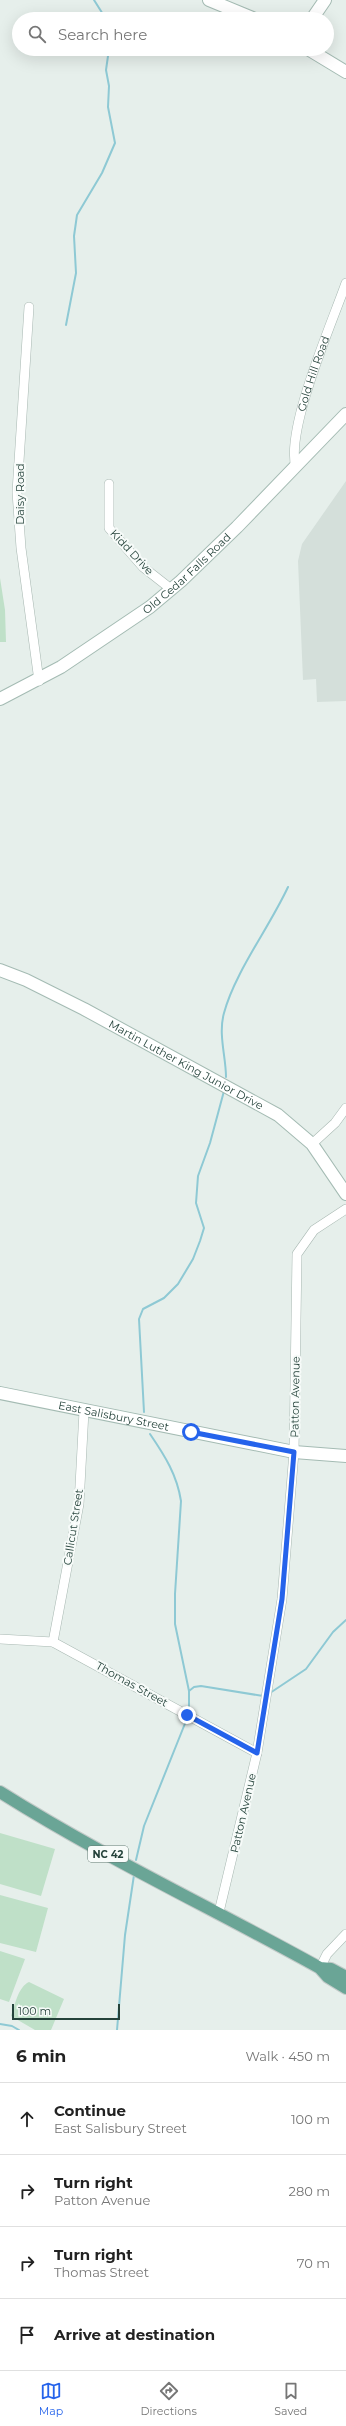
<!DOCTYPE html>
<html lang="en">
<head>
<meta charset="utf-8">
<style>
  body { margin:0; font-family:Montserrat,sans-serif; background:#f6f6f6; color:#222 }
  .scale { position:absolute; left:12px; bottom:10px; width:108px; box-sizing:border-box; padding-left:4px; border:2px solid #24423a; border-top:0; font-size:11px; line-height:14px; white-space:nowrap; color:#24423a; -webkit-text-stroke:3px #f7fbf9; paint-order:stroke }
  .stop { position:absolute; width:12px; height:12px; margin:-9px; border:3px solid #2563eb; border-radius:50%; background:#fff }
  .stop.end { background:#2563eb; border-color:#fff; box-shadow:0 1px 4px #0008 }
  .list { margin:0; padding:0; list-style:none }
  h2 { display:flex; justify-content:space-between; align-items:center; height:52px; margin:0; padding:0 16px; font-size:17px }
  h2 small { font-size:13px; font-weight:400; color:#767676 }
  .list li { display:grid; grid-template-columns:26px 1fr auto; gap:12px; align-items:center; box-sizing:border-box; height:72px; padding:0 16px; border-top:1px solid #e0e0e0 }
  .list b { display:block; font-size:15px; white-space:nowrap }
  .list p { margin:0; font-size:13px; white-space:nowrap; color:#767676 }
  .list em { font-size:13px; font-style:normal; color:#767676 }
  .icon { flex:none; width:22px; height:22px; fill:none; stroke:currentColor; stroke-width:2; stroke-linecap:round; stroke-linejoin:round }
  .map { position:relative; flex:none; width:346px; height:2030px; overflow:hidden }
  .search { position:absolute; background:#fff; box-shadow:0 4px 16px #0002; left:12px; right:12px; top:12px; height:44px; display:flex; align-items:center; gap:10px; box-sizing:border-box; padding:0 14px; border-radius:22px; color:#767676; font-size:15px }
  .sheet { height:340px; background:#fff }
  nav { display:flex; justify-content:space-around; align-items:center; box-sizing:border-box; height:56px; border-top:1px solid #e0e0e0; background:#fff; font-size:11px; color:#767676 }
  nav a { display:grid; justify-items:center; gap:2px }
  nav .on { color:#2563eb }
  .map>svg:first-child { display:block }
  .built { fill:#d4dfda }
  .green { fill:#bfe0c8 }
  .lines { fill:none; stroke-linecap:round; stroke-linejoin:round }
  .stream { stroke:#8ec9d4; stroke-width:2 }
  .street-casing { stroke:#a8b8b2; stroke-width:10 }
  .secondary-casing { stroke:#a4bbb3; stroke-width:14 }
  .primary-casing { stroke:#c2cac8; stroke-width:14 }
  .street { stroke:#fff; stroke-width:9 }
  .secondary { stroke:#fff; stroke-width:12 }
  .primary { stroke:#6aa596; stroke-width:12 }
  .route { stroke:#2563eb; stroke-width:5 }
  .labels { text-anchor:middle; stroke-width:4; stroke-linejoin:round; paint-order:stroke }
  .shield { fill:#f7fbf9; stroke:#637a73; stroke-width:1 }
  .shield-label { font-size:10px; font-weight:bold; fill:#24423a }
  .street-label { font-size:11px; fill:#24423a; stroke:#f7fbf9 }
</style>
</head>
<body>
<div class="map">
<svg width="346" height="2030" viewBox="0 0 346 2030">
  <rect width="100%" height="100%" fill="#e6efeb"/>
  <path class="built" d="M346 481V701L317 702 316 679 303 680 298 561 302 544Z"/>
  <path class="green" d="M0 578 5 610 6 642H0Z
    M0 1833 55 1849 41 1896 0 1884Z
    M0 1895 48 1908 36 1952 0 1943Z
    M0 1951 25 1959 9 2002 0 1999Z
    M29 1982 64 1999 51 2030H35L11 2016C15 2005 18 1987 29 1982Z"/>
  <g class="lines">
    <path class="stream" d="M94 0 106 19
      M66 325 76 273 74 236 77 215 102 173 115 143 108 107 109 86 106 70 109 49
      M226 1077C226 1057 218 1034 224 1013 235 972 269 928 288 887
      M144 1412 139 1319 143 1309 164 1298 178 1284 193 1259 200 1241 204 1228 196 1203 198 1176 210 1143 224 1091
      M150 1434C165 1456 177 1475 181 1501L175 1594V1624L189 1691V1711
      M189 1691 194 1687 201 1686 263 1696
      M270 1693 306 1669 333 1632 346 1620
      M136 1860 144 1826 186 1721
      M0 2024 12 2026 19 2030
      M117 2030 125 1935 134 1875"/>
    <g class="street-casing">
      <g id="street">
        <path d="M29 307 17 492 21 548 39 681"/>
        <path id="s1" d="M296 467C285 430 332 323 346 283"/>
        <path d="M109 484V528L143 567 171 589"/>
        <path d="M312 1144 335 1123 346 1108"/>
        <path d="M0 1639 53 1642 257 1753"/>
        <path d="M53 1642 79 1504 84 1411"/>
        <path d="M219 1912 257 1753 282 1599 294 1452 297 1254 314 1230 346 1209"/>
        <path d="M320 1968 327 1954 346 1934"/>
      </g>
    </g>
    <g class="secondary-casing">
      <g id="secondary">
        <path d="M209 0 255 19"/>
        <path d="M312 19 325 0"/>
        <path d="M308 49 346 72"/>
        <path id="s2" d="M0 699 61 667 150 607 181 581 237 527 346 414"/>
        <path id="s3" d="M0 970 26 980 84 1009 278 1115 312 1144 346 1194"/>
        <path id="s4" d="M0 1393 294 1452 346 1456"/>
      </g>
    </g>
    <g class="primary-casing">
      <path id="primary" d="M0 1792C103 1857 214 1909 320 1968L328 1977 346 1988
        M320 1968 331 1969 346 1977"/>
    </g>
    <use href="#street" class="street"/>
    <use href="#secondary" class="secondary"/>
    <use href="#primary" class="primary"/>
  </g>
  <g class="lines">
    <path class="route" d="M187 1715 257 1753 282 1599 294 1452 191 1432"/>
  </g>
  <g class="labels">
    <rect class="shield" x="88" y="1846" width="40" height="16" rx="3"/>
    <g class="shield-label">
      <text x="108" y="1858">NC 42</text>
    </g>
    <g class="street-label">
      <text dy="4" stroke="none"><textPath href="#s1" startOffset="96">Gold Hill Road</textPath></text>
      <text transform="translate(20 494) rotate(-90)" y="4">Daisy Road</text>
      <text transform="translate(132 552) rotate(47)" y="4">Kidd Drive</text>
      <text dy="4" stroke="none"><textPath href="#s2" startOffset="226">Old Cedar Falls Road</textPath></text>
      <text dy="4" stroke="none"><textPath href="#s3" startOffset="209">Martin Luther King Junior Drive</textPath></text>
      <text transform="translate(295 1397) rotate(-89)" y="4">Patton Avenue</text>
      <text dy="4" stroke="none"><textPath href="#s4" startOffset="116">East Salisbury Street</textPath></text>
      <text transform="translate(73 1527) rotate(-81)" y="4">Callicut Street</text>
      <text transform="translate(132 1684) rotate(29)" y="4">Thomas Street</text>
      <text transform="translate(243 1813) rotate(-77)" y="4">Patton Avenue</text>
    </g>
  </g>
</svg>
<div class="scale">100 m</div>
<div class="stop" style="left:191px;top:1432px"></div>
<div class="stop end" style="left:187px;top:1715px"></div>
<div class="search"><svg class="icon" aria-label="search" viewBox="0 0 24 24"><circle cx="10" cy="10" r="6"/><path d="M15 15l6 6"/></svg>Search here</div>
</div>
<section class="sheet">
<h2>6 min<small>Walk · 450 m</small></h2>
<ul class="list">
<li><svg class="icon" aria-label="ahead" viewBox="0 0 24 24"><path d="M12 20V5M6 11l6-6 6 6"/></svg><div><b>Continue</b><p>East Salisbury Street</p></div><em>100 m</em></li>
<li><svg class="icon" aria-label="right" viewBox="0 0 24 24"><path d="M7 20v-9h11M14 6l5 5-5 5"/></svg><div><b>Turn right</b><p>Patton Avenue</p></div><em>280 m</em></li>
<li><svg class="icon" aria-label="right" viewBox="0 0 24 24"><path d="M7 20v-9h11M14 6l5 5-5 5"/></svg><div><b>Turn right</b><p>Thomas Street</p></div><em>70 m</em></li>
<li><svg class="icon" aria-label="arrive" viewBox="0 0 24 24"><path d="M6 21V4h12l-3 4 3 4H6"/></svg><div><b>Arrive at destination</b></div></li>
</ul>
</section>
<nav>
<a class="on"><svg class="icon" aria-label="map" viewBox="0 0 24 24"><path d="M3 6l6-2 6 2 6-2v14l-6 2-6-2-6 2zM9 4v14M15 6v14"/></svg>Map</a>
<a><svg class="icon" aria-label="directions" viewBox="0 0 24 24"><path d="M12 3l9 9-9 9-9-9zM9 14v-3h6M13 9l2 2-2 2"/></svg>Directions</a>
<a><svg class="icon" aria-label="saved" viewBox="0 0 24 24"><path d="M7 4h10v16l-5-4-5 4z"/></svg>Saved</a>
</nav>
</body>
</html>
